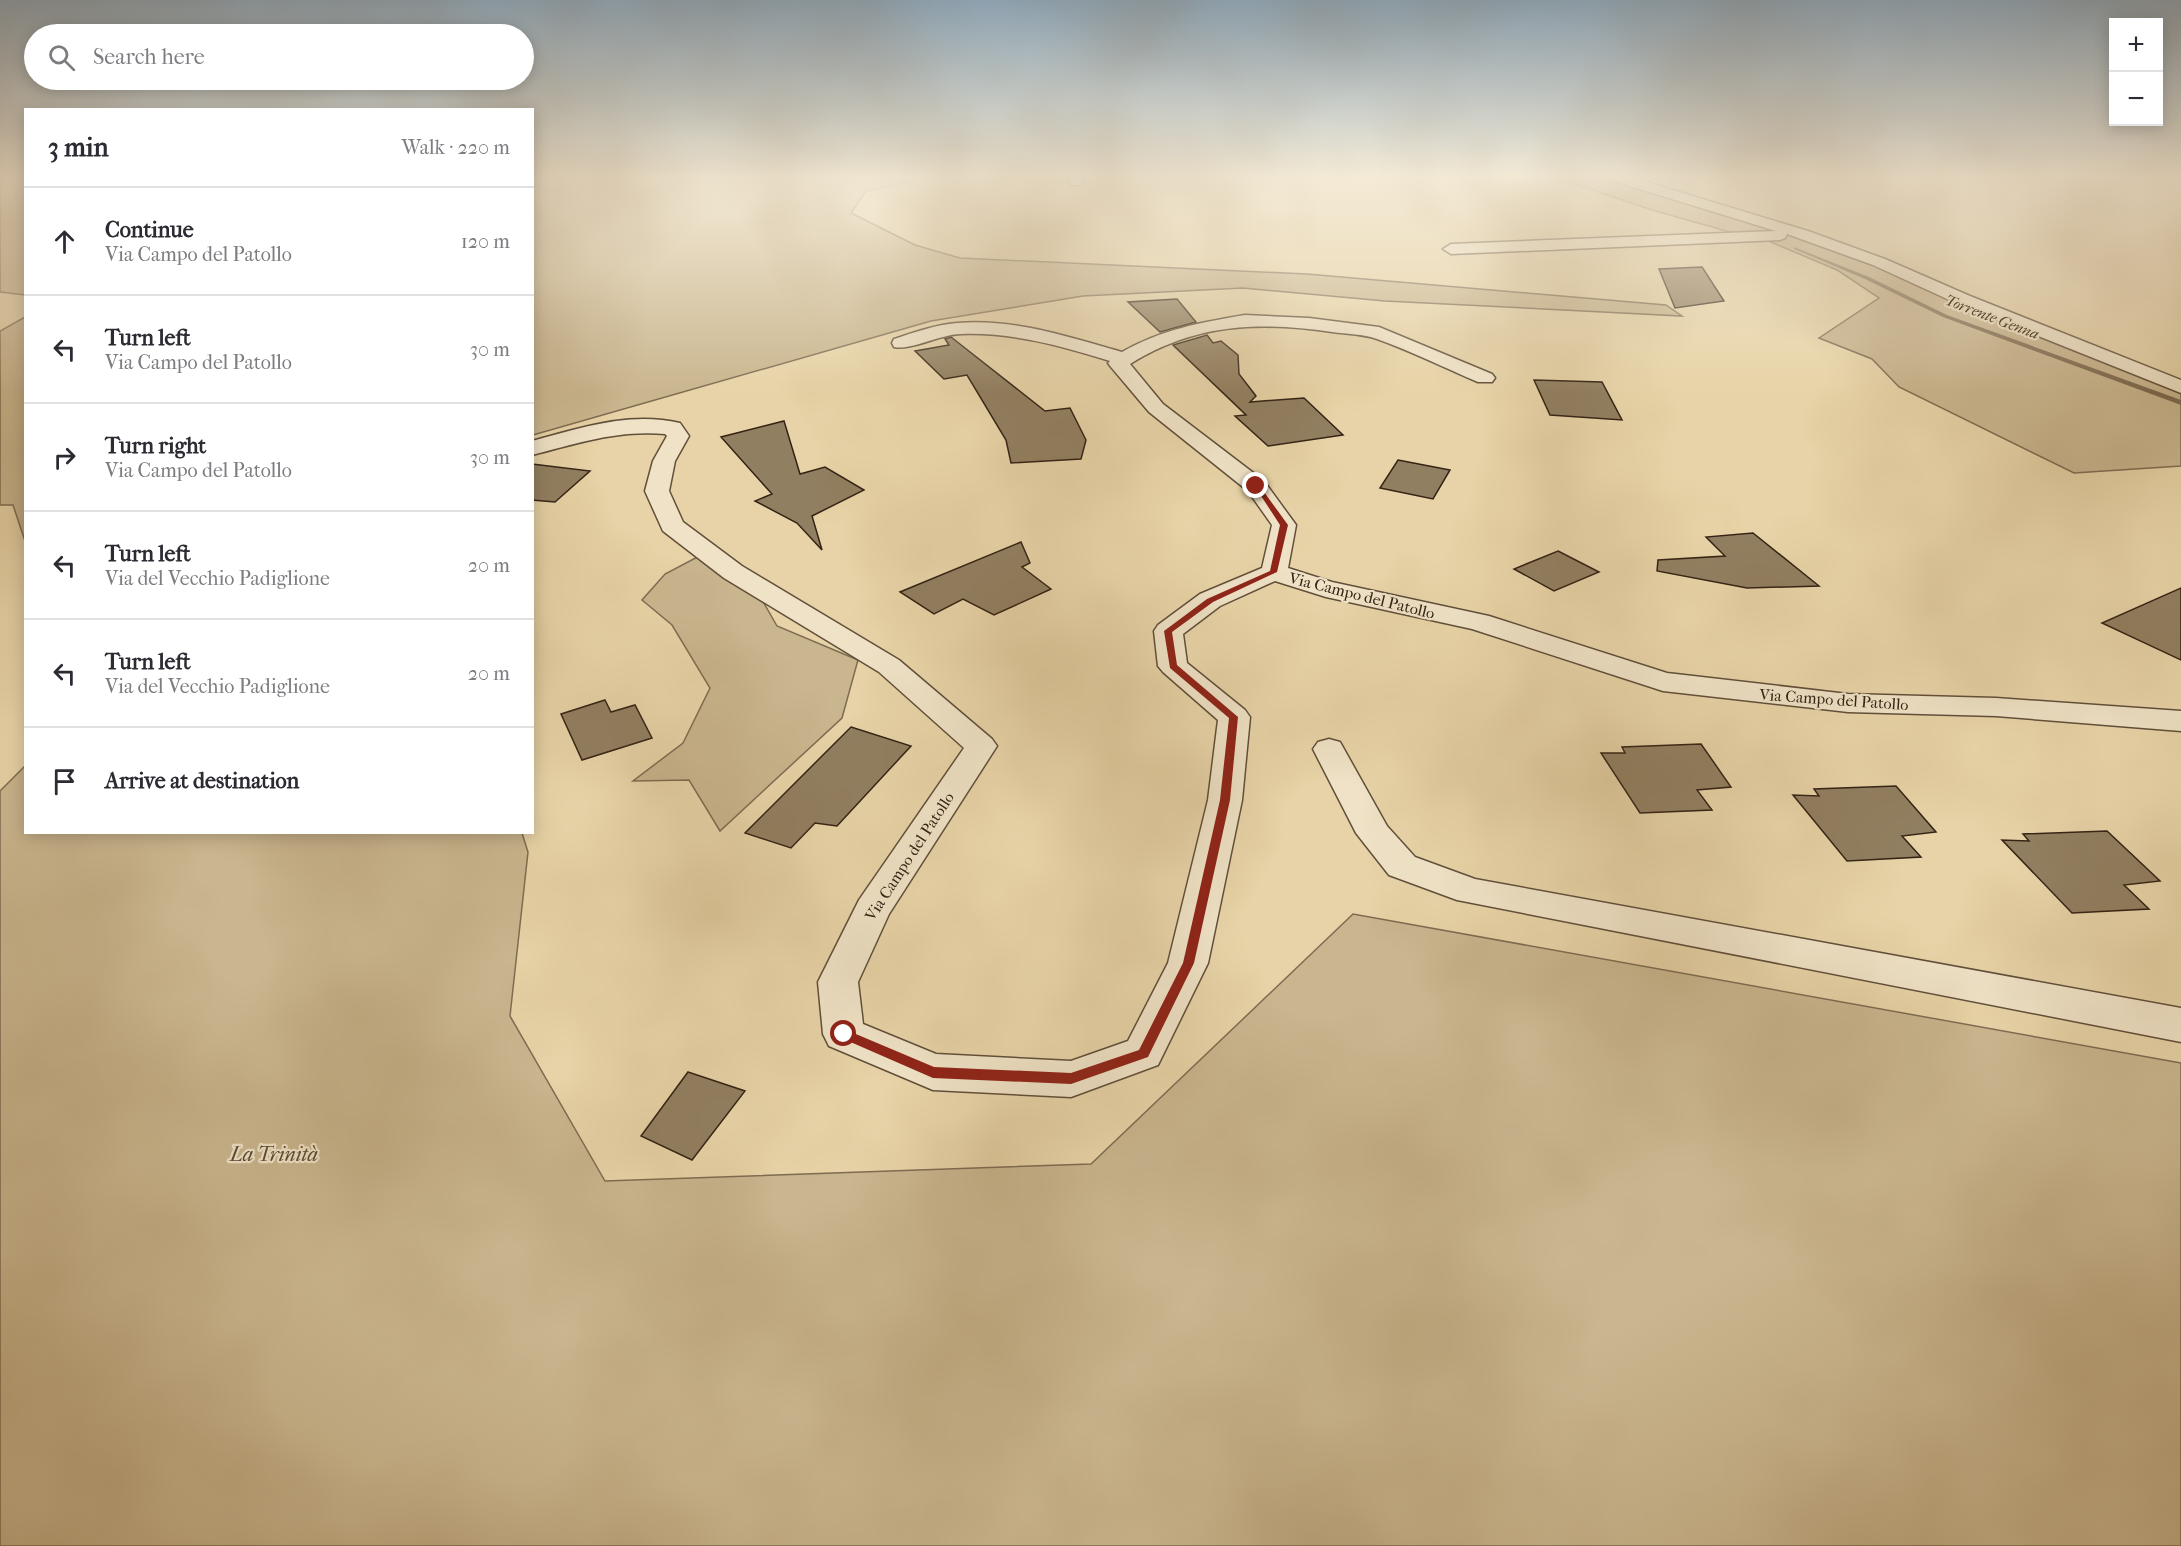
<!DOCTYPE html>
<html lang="en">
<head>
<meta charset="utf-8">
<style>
  body { margin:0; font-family:"IM FELL French Canon",serif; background:#f2f2f3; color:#2b2b33 }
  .controls { position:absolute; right:18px; top:18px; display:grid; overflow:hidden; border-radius:0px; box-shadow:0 3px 15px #0003 }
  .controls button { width:54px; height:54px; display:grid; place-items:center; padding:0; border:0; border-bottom:2px solid #e1e1e2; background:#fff; color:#2b2b33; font:30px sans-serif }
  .stop { position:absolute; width:18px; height:18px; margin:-14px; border:4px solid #8f2418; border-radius:50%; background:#fff }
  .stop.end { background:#8f2418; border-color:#fff; box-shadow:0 2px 6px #0008 }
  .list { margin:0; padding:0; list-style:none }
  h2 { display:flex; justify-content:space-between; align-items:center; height:78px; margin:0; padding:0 24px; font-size:26px }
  h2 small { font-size:20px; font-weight:400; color:#7c7c81 }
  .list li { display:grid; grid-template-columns:39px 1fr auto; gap:18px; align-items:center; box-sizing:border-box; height:108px; padding:0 24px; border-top:2px solid #e1e1e2 }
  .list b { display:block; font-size:22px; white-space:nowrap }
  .list p { margin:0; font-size:20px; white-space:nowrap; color:#7c7c81 }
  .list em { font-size:20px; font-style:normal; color:#7c7c81 }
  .icon { flex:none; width:33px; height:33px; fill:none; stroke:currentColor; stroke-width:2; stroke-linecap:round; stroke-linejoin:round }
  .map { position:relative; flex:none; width:2181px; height:1546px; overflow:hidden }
  .search { position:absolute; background:#fff; box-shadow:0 3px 15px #0003; left:24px; top:24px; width:510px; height:66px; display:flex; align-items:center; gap:15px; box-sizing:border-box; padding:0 21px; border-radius:33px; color:#7c7c81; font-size:22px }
  .panel { position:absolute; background:#fff; box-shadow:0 3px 15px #0003; left:24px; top:108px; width:510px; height:726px; border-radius:0px }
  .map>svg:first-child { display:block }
  .green { fill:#c9b58e; stroke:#7e6c52; stroke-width:1.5 }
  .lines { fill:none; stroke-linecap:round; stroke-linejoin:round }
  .stream { fill:#7b694f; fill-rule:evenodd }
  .building { fill:#917f61; stroke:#342315; stroke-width:1.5 }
  .minor-casing { stroke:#614f3a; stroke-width:3 }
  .minor { fill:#efe2c6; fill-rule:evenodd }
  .route { fill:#8f2418 }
  .labels { text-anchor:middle; stroke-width:4.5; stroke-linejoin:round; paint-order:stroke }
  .far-water-label { font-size:15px; font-style:italic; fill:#574632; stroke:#efe2c6 }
  .street-label { font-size:16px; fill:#342315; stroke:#efe2c6 }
  .near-park-label { font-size:20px; font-style:italic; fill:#594833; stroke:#efe2c6 }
</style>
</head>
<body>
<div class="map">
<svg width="2181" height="1546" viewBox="0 0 2181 1546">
  <rect width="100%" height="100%" fill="#e7d3a7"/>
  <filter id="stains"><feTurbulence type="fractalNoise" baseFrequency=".00333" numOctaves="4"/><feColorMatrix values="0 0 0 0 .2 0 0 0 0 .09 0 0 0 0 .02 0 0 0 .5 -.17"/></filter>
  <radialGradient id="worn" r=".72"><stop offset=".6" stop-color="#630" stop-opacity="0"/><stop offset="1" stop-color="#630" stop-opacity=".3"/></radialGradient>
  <path class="green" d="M0 176H25V295L0 292Z
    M533 176H939L866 191 851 213 915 245 960 258 1307 274 1666 305 1682 316 1385 301 1243 288 1083 296 931 321 533 435Z
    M1551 176H1612L1803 234 2181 387V466L2074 473 1899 387 1872 359 1819 338 1879 298 1837 270 1766 240 1730 232 1652 210Z
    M25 317V541L13 505H0V331Z
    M707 552 753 584 777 626 858 660 842 718 720 831 689 780 633 781 683 743 710 688 672 625 642 600 665 574Z
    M25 766 26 832 522 833 528 852 510 1016 605 1181 1091 1164 1353 914 2181 1063V1546H0V791Z"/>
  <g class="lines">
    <path class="stream" d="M1794 247 1869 277 1947 315 2181 400V405L1943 317 1865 279 1794 249Z"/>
  </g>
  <path class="building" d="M1702 267 1724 301 1675 308 1659 269Z
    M1177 299 1196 322 1160 332 1128 302Z
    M1207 335 1213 343 1221 341 1238 355 1239 374 1256 396 1250 402 1304 398 1343 435 1268 446 1235 416 1246 415 1173 345Z
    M951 337 1045 411 1070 408 1086 440 1081 459 1011 463 1006 440 967 375 944 379 915 351 949 345 945 339Z
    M1534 380 1602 382 1622 420 1550 415Z
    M784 421 800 474 825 467 864 490 812 516 822 550 797 523 755 501 772 494 721 437Z
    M1398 460 1450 470 1433 499 1380 488Z
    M532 464 590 471 555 502 532 500Z
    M1753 533 1819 586 1747 588 1657 571 1658 560 1725 556 1706 537Z
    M1021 542 1030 563 1022 567 1051 589 994 615 963 599 934 614 900 592Z
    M1558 551 1599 572 1554 591 1514 569Z
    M2181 588V660L2102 623Z
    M605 700 611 712 635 705 652 738 582 760 561 714Z
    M851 727 911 746 837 826 815 823 791 848 745 833Z
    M1701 744 1731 787 1697 790 1712 810 1640 813 1601 753H1625L1622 747Z
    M1896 786 1936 832 1902 836 1921 857 1847 861 1793 795 1819 796 1814 789Z
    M2107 831 2160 881 2124 885 2149 909 2072 913 2002 840 2029 841 2023 834Z
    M688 1072 745 1091 692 1160 641 1136Z"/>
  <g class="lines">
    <g class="minor-casing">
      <path id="minor" d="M1065 176H1079L1083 182 1081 185H1071Z
        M1605 176H1627L1808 231 1885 259 1970 296 2181 380V393L1958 304 1873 265 1787 234 1785 238 1780 240 1451 254 1443 249 1451 244 1776 231 1607 179Z
        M1245 315 1309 318 1379 327 1492 374 1495 378 1492 382H1478C1445 368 1411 351 1377 339 1363 334 1346 334 1332 332 1258 321 1194 324 1130 364L1163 404 1264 481 1296 525 1288 568 1332 582 1489 616 1667 673 1848 694 1996 698 2181 711V731L1996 716 1848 712 1663 691 1472 629 1326 597 1275 581 1220 606 1183 634 1187 663 1245 710 1250 717 1242 800 1208 963 1158 1065 1071 1097 933 1090 829 1046 823 1034 818 982 859 900 964 748 879 672 724 578 663 531 645 491 653 461 667 436 665 434C617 430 579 443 532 455V441C580 428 630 411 680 423L689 436 675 461 669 491 683 522 742 566 899 660 992 739 997 746 889 914 858 982 863 1024 936 1054 1071 1061 1128 1041 1168 963 1208 800 1218 720 1163 672 1158 666 1154 631 1158 625 1200 594 1262 568 1272 525 1248 491 1149 412 1111 367 1108 363 1110 361C1061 346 1013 332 961 334 941 334 910 351 894 347L892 343 894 339C915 332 935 325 957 323 1013 318 1069 337 1122 352 1160 330 1202 322 1245 315Z
        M1329 739 1340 742 1387 826 1415 857 1475 879 2181 1008V1042L1457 900 1389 875 1356 833 1313 749 1318 742Z"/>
    </g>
    <use href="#minor" class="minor"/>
  </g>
  <linearGradient id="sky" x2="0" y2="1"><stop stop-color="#8fa8ba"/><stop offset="0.45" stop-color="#f4ebd7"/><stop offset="1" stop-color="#f4ebd7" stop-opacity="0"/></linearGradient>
  <rect width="2181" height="393" fill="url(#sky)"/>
  <path class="route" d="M1254 485H1259L1288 525 1277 572 1213 602 1172 632 1177 665 1238 717 1230 800 1194 963 1148 1057 1071 1084 933 1078 839 1037V1030L844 1029 934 1067 1071 1073 1139 1050 1183 963 1220 800 1229 718 1170 668 1164 631 1207 599 1270 571 1280 525Z"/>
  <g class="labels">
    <g class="far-water-label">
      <text transform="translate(1992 317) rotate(21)" y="5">Torrente Genna</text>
    </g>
    <g class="street-label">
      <text transform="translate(1362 595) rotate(14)" y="6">Via Campo del Patollo</text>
      <text transform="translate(1834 699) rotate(4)" y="6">Via Campo del Patollo</text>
      <text transform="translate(909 856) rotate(-57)" y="6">Via Campo del Patollo</text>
    </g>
    <g class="near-park-label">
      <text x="274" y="1161">La Trinità</text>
    </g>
  </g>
  <rect width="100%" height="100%" filter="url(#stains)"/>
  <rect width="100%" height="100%" fill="url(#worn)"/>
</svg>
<div class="controls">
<button>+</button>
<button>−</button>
</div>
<div class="stop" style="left:844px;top:1034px"></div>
<div class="stop end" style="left:1256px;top:486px"></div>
<div class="search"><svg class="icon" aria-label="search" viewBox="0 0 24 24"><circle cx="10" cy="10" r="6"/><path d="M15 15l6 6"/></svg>Search here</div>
<section class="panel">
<h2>3 min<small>Walk · 220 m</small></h2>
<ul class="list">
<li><svg class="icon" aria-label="ahead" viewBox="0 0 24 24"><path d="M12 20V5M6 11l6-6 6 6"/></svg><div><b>Continue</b><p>Via Campo del Patollo</p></div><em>120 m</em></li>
<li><svg class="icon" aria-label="left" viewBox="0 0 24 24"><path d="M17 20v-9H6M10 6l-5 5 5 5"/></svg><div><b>Turn left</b><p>Via Campo del Patollo</p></div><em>30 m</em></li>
<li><svg class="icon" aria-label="right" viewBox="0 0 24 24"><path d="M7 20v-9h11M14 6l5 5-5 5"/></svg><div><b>Turn right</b><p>Via Campo del Patollo</p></div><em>30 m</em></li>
<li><svg class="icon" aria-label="left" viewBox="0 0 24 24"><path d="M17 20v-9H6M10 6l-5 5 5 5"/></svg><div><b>Turn left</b><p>Via del Vecchio Padiglione</p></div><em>20 m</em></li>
<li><svg class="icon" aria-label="left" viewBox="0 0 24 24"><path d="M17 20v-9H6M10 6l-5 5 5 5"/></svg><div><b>Turn left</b><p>Via del Vecchio Padiglione</p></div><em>20 m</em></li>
<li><svg class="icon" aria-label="arrive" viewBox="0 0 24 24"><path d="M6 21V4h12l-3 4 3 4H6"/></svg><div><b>Arrive at destination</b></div></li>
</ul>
</section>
</div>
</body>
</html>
